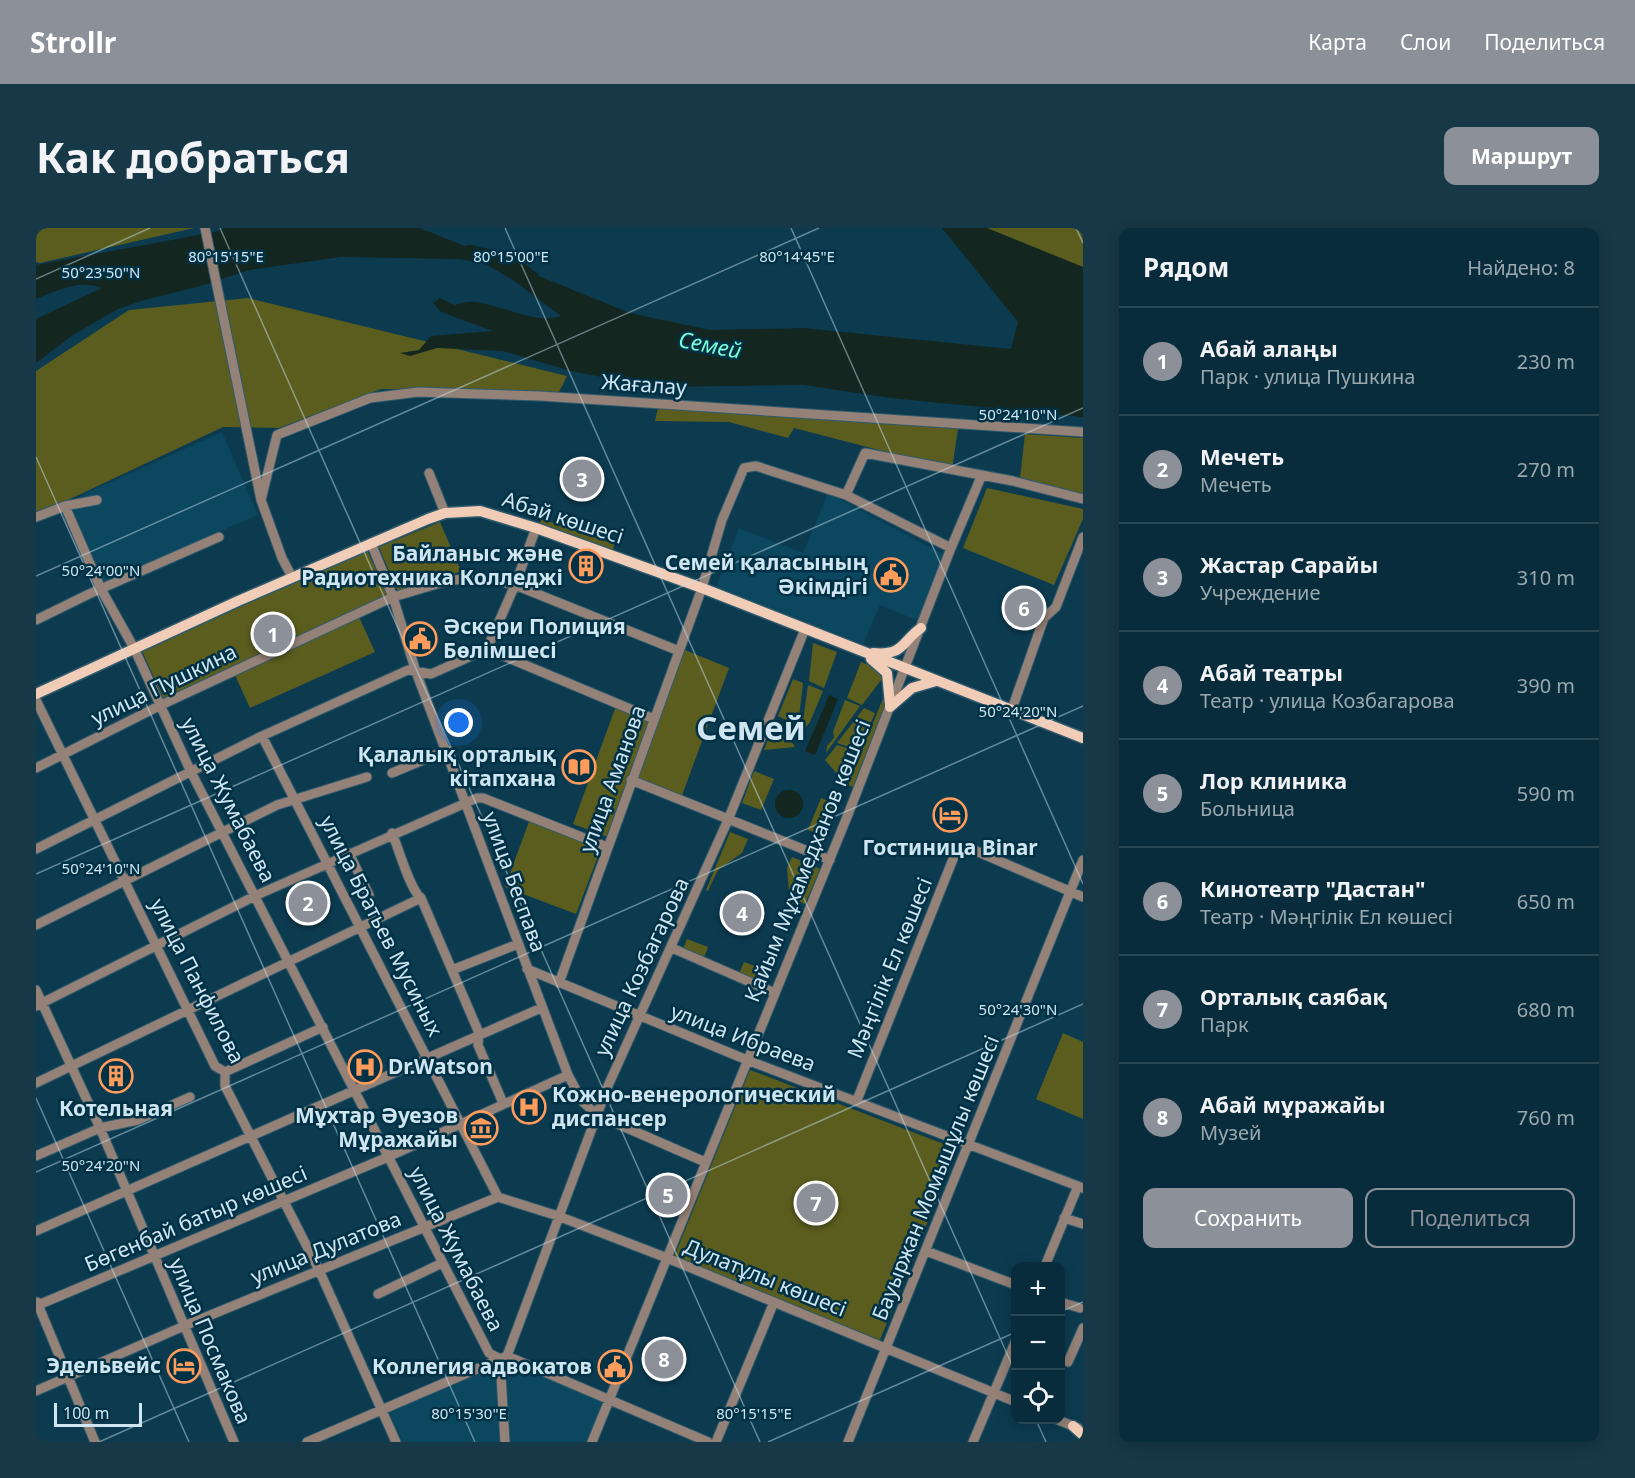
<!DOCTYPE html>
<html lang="ru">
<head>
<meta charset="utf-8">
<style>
  body { margin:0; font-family:"Noto Sans",sans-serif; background:#173847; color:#f1f3f6 }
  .controls { position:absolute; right:18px; bottom:18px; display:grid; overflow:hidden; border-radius:12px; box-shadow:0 3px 15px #0003 }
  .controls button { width:54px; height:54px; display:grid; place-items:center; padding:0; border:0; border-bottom:2px solid #294856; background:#092c3c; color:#f1f3f6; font:30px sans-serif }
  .scale { position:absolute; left:18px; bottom:15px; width:88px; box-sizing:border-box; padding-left:6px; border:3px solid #cfe6f2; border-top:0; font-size:16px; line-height:21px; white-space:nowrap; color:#cfe6f2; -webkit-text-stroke:4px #003145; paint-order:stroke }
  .you { position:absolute; left:423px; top:495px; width:21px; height:21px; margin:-15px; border:4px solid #fff; border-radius:50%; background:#1a73e8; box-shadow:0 0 0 9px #1a73e833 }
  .badge { display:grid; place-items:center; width:39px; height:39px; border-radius:50%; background:#8c9099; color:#fff; font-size:20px; font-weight:700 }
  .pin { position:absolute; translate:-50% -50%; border:3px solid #fff; box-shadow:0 2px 6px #0006 }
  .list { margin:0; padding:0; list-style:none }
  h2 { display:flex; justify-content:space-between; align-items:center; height:78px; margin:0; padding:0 24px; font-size:26px }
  h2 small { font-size:20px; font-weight:400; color:#99a7af }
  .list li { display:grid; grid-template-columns:39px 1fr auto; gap:18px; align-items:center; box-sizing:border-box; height:108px; padding:0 24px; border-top:2px solid #294856 }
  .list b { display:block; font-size:22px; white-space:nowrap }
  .list p { margin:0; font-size:20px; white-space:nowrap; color:#99a7af }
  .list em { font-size:20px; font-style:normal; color:#99a7af }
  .actions { display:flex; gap:12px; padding:18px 24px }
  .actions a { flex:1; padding:14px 0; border:2px solid #8c9099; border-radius:12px; text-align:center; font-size:21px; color:#8c9099 }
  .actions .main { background:#8c9099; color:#fff }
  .icon { flex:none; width:33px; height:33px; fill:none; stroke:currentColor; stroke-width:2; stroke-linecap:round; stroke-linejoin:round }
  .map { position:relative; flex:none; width:1047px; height:1214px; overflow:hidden; border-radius:12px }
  header { display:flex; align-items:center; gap:36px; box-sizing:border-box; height:84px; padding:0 30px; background:#8c9099; color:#fff }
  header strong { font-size:28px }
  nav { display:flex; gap:33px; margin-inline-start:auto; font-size:21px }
  .intro { display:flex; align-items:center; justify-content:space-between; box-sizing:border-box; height:144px; padding:0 36px }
  h1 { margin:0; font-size:42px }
  .button { padding:15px 27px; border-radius:12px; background:#8c9099; color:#fff; font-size:21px; font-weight:700 }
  main { display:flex; gap:36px; padding:0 36px }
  aside { flex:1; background:#092c3c; border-radius:12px; box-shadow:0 3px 15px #0003 }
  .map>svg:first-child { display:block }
  .built { fill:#0b475f }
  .green { fill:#5b5d1f }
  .water { fill:#142620 }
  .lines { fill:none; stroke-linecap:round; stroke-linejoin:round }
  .river { stroke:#142620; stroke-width:10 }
  .minor-casing { stroke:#2f5a6d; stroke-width:11 }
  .major-casing { stroke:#2f5a6d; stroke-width:13 }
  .minor { stroke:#948177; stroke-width:9 }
  .major { stroke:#f1ccb7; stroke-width:10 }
  .ticks { fill:none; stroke:#cfe6f2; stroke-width:1.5; stroke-opacity:0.45 }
  .labels { text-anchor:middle; stroke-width:5; stroke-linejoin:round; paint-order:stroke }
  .street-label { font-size:21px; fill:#cfe6f2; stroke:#003145 }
  .poi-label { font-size:21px; font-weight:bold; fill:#cfe6f2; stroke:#003145; text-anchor:end }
  .water-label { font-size:22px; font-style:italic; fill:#7bfdd7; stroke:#003145 }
  .town-label { font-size:33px; font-weight:bold; fill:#cfe6f2; stroke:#003145 }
  .ticks-label { font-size:15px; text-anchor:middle; fill:#cfe6f2; stroke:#003145; stroke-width:5; stroke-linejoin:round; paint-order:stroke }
</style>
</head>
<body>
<header>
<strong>Strollr</strong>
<nav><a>Карта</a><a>Слои</a><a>Поделиться</a></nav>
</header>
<div class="intro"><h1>Как добраться</h1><a class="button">Маршрут</a></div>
<main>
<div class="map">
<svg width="1047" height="1214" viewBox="0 0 1047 1214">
  <rect width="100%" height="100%" fill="#0c3b50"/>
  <path class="built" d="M186 204 222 287 64 356 30 278 48 266Z
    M792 265 909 327 883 393 844 377 827 416 680 359 703 300 767 325Z
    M469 1134 570 1174 553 1214H367L353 1184Z"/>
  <path class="green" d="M0 0H158L4 35 0 34Z
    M951 0H1047V39L953 2Z
    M212 70 531 148 523 164 345 161 243 200 187 199 0 287V143L93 82Z
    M622 180 922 201 916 241 758 200 752 210 693 194 619 193Z
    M989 206 1047 210V267L984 251Z
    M951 260 1047 281V291L1018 357 927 320Z
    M506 291 578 316 577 327 500 300Z
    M404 294 425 343 364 369 343 319Z
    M331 322 355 375 323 389 339 424 214 480 198 445 130 476 106 423Z
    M777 415 801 424 788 460 773 453Z
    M649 422 693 440 645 570 600 553Z
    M825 434 841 440 849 447 826 477 811 470Z
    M757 451 767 455 762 498 742 488Z
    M772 457 787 463 774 494 768 501V508L764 515Z
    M852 458 849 477 817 559 812 557Z
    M809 472 824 478 790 525 791 518 798 510 797 504Z
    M580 478 615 491 572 609 537 596Z
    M828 480 839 485 823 522 801 515Z
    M740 491 759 519 728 522Z
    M801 517 823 524 810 556 789 532Z
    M718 543 738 551 725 582 706 575Z
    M785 570 802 577 789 608 772 602Z
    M494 591 566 618 540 686 469 659Z
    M694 604 712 611 706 625 682 642 672 663 670 662Z
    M756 629 775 637 751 694 747 692 754 674 751 640Z
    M778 638 784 641 769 676 763 674Z
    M651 711 672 719 667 732 646 723Z
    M708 734 729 742 724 755 703 746Z
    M1027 805 1047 814V891L1000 871Z
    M714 842 921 921 844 1112 638 1029Z"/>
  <path class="water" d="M189 0H384L594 85 674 102 767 100 975 121 982 94 906 0H951L1047 39V189L854 170 768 157 620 159 539 144 467 123 401 120 374 128 364 125 383 122 395 108 457 103 405 84 397 75 404 70 419 77C424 76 429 74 433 74 456 72 499 98 525 88L477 52 448 35 422 31 305 29 213 42 165 58 108 72 82 81 37 107 0 135V91L66 60C44 51 21 62 0 71V37L179 4Z
    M793 467 802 471C794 491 787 508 779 527L769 523C777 504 785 487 793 467Z
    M739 576a14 14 0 1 1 28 0a14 14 0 1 1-28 0Z"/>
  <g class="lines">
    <path class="river" d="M433 22 471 30 498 49"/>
    <g class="minor-casing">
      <path id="minor" d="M169 0 225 272 246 330 256 349
        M393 245 409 285
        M810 267 829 225 977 253 1047 271
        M225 272 241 207 334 170 382 164 504 168 1047 204
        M29 278 65 361 98 420 155 544 453 1125 464 1131
        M0 289 29 278 61 272
        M335 315 357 369 380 444 532 847 546 873 561 887 669 934
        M0 392 53 366 183 309
        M451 421 479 357 500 300
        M0 472 179 838 189 844V858L283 1042 360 1214
        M976 481 1008 390 1020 379 1047 309
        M226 508 462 969
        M0 540 123 478 357 369 411 353 443 349 479 357 643 423
        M356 545 411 522
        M595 552 794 632
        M356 605C363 621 374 662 385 670L443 805 442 817 467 875
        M933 620 1047 669
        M0 621 226 508 372 442 395 446 451 421 618 491
        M313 625 333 667
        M0 697 241 577 331 549
        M636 720 739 765
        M491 741 711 832 1047 960
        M416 742 482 716
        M523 755 666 360 686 292 708 240 720 238 810 267 915 320
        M0 762 64 900 198 1214
        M0 778 221 667 441 570H447L571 619
        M189 844 287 799
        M0 855 385 670
        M821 872 921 621
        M0 928 64 900 102 892 154 869
        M1028 990 1047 996
        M0 1003 505 780
        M890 1023 980 1057
        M1009 1038 1042 958
        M342 1066 406 1035
        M1 1074 59 1214
        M1024 1074 1044 1080
        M0 1078 352 929 532 847
        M471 1128 571 860 692 592 769 401
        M464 1131 469 1214
        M1032 1134 1047 1100
        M0 1163 148 1098 462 969 522 988 631 1030 980 1174
        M1022 1192 1042 1200
        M271 1214 471 1128 672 1214
        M556 1214 813 584 915 320 945 249
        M680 1214 738 1074
        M812 1214 1047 632
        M937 1214 980 1112"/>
    </g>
    <g class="major-casing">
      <path id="major" d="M837 425C868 428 865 414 885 400
        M835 431 851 445 854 477
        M0 466 202 373 392 291 409 285 444 283 500 300 666 360 1047 510
        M854 479 876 460 900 453
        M1037 1198 1047 1207"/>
    </g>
    <use href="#minor" class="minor"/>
    <use href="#major" class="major"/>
  </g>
  <path class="ticks" d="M184 0 724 1214M469 0 980 1146M755 0 1047 656M1040 0 1047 15M0 51 114 0M0 229 439 1214M0 348 783 0M0 646 1047 180M0 870 153 1214M0 944 1047 478M1024 1084 1047 1074M1000 1192 1010 1214M63 1214 1047 776M732 1214 980 1104"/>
  <defs>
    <g id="building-ring" transform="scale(1.725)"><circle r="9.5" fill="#003145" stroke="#ff9b5b" stroke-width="1.5"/><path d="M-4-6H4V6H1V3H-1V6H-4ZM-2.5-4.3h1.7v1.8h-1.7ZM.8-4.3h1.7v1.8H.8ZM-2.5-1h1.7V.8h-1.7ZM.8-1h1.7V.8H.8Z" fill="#ff9b5b"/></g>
    <g id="civic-ring" transform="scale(1.725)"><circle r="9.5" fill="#003145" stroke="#ff9b5b" stroke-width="1.5"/><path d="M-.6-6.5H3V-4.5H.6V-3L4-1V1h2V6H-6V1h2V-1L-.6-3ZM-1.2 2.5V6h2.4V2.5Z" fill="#ff9b5b"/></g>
    <g id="library-ring" transform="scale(1.725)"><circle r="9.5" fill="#003145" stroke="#ff9b5b" stroke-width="1.5"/><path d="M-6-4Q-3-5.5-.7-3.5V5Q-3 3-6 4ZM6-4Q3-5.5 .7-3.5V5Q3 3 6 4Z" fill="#ff9b5b"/></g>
    <g id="hotel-ring" transform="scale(1.725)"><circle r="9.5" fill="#003145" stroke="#ff9b5b" stroke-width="1.5"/><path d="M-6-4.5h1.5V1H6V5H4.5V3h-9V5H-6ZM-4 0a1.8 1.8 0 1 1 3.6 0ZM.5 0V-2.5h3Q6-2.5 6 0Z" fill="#ff9b5b"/></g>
    <g id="hospital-ring" transform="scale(1.725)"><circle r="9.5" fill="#003145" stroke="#ff9b5b" stroke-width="1.5"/><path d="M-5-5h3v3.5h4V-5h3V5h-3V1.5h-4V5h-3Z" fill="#ff9b5b"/></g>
    <g id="museum-ring" transform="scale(1.725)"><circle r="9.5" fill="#003145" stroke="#ff9b5b" stroke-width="1.5"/><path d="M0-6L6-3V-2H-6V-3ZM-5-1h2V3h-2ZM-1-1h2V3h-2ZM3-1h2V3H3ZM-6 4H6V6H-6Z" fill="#ff9b5b"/></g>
  </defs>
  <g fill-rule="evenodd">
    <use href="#building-ring" x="550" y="338"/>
    <use href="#civic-ring" x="855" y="347"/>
    <use href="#civic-ring" x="384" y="411"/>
    <use href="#library-ring" x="543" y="539"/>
    <use href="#hotel-ring" x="914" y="587"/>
    <use href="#hospital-ring" x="329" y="839"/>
    <use href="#building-ring" x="80" y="848"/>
    <use href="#hospital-ring" x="493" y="879"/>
    <use href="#museum-ring" x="445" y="900"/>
    <use href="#hotel-ring" x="148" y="1138"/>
    <use href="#civic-ring" x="579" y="1139"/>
  </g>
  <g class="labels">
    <g class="street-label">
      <text transform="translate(608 157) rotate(4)" y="7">Жағалау</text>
      <text transform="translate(527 290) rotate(18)" y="7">Абай көшесі</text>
      <text transform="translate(128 457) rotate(-26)" y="7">улица Пушкина</text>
      <text transform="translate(577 551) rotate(-70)" y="7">улица Аманова</text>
      <text transform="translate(192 572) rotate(63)" y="7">улица Жумабаева</text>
      <text transform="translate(772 633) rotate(-68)" y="7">Қайым Мұхамедханов көшесі</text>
      <text transform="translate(478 654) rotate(70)" y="7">улица Беспава</text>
      <text transform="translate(345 698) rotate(63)" y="7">улица Братьев Мусиных</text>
      <text transform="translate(606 739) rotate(-65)" y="7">улица Козбагарова</text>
      <text transform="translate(854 740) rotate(-68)" y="7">Мәңгілік Ел көшесі</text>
      <text transform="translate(161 753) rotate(63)" y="7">улица Панфилова</text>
      <text transform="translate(707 810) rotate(21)" y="7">улица Ибраева</text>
      <text transform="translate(900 950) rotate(-68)" y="7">Бауыржан Момышұлы көшесі</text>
      <text transform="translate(160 991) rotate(-23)" y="7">Бөгенбай батыр көшесі</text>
      <text transform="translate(290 1020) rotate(-22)" y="7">улица Дулатова</text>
      <text transform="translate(420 1021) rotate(63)" y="7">улица Жумабаева</text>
      <text transform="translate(729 1050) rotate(22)" y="7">Дулатұлы көшесі</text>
      <text transform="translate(174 1113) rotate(67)" y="7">улица Посмакова</text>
    </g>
    <g class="poi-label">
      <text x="527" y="333">Байланыс және<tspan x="527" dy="24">Радиотехника Колледжі</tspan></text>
      <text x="832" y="342">Семей қаласының<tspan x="832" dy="24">Әкімдігі</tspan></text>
      <text x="407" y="406" text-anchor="start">Әскери Полиция<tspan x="407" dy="24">Бөлімшесі</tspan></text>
      <text x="520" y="534">Қалалық орталық<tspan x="520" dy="24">кітапхана</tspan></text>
      <text x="914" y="627" text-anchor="middle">Гостиница Binar</text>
      <text x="352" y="846" text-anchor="start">Dr.Watson</text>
      <text x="516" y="874" text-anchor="start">Кожно-венерологический<tspan x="516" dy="24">диспансер</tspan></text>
      <text x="80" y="888" text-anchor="middle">Котельная</text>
      <text x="422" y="895">Мұхтар Әуезов<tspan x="422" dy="24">Мұражайы</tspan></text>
      <text x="125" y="1145">Эдельвейс</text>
      <text x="556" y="1146">Коллегия адвокатов</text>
    </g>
    <g class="water-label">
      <text transform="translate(674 117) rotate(11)" y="8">Семей</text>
    </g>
    <g class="town-label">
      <text x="715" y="512">Семей</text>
    </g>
  </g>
  <g class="ticks-label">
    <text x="190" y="34">80°15'15"E</text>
    <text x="475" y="34">80°15'00"E</text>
    <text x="761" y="34">80°14'45"E</text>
    <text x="65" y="50">50°23'50"N</text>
    <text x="982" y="192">50°24'10"N</text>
    <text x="65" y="348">50°24'00"N</text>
    <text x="982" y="489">50°24'20"N</text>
    <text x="65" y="646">50°24'10"N</text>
    <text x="982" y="787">50°24'30"N</text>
    <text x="65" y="943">50°24'20"N</text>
    <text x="433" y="1191">80°15'30"E</text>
    <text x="718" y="1191">80°15'15"E</text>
  </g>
</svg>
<div class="controls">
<button>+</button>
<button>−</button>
<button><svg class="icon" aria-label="locate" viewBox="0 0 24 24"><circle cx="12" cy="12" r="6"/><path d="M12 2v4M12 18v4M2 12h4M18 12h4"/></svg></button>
</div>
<div class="scale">100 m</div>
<div class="you"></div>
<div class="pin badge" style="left:237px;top:406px">1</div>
<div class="pin badge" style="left:272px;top:675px">2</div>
<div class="pin badge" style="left:546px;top:251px">3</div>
<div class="pin badge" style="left:706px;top:685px">4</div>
<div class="pin badge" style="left:632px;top:967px">5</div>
<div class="pin badge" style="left:988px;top:380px">6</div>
<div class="pin badge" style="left:780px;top:975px">7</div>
<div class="pin badge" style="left:628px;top:1131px">8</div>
</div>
<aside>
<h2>Рядом<small>Найдено: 8</small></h2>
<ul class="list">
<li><span class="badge">1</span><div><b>Абай алаңы</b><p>Парк · улица Пушкина</p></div><em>230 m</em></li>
<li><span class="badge">2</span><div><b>Мечеть</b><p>Мечеть</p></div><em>270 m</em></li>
<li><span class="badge">3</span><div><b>Жастар Сарайы</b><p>Учреждение</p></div><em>310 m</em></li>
<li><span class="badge">4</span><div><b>Абай театры</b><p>Театр · улица Козбагарова</p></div><em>390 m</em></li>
<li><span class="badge">5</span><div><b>Лор клиника</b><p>Больница</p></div><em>590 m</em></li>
<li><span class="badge">6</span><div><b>Кинотеатр &quot;Дастан&quot;</b><p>Театр · Мәңгілік Ел көшесі</p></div><em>650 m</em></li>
<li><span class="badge">7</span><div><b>Орталық саябақ</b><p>Парк</p></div><em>680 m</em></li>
<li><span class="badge">8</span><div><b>Абай мұражайы</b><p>Музей</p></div><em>760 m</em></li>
</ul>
<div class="actions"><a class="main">Сохранить</a><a>Поделиться</a></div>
</aside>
</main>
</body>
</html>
